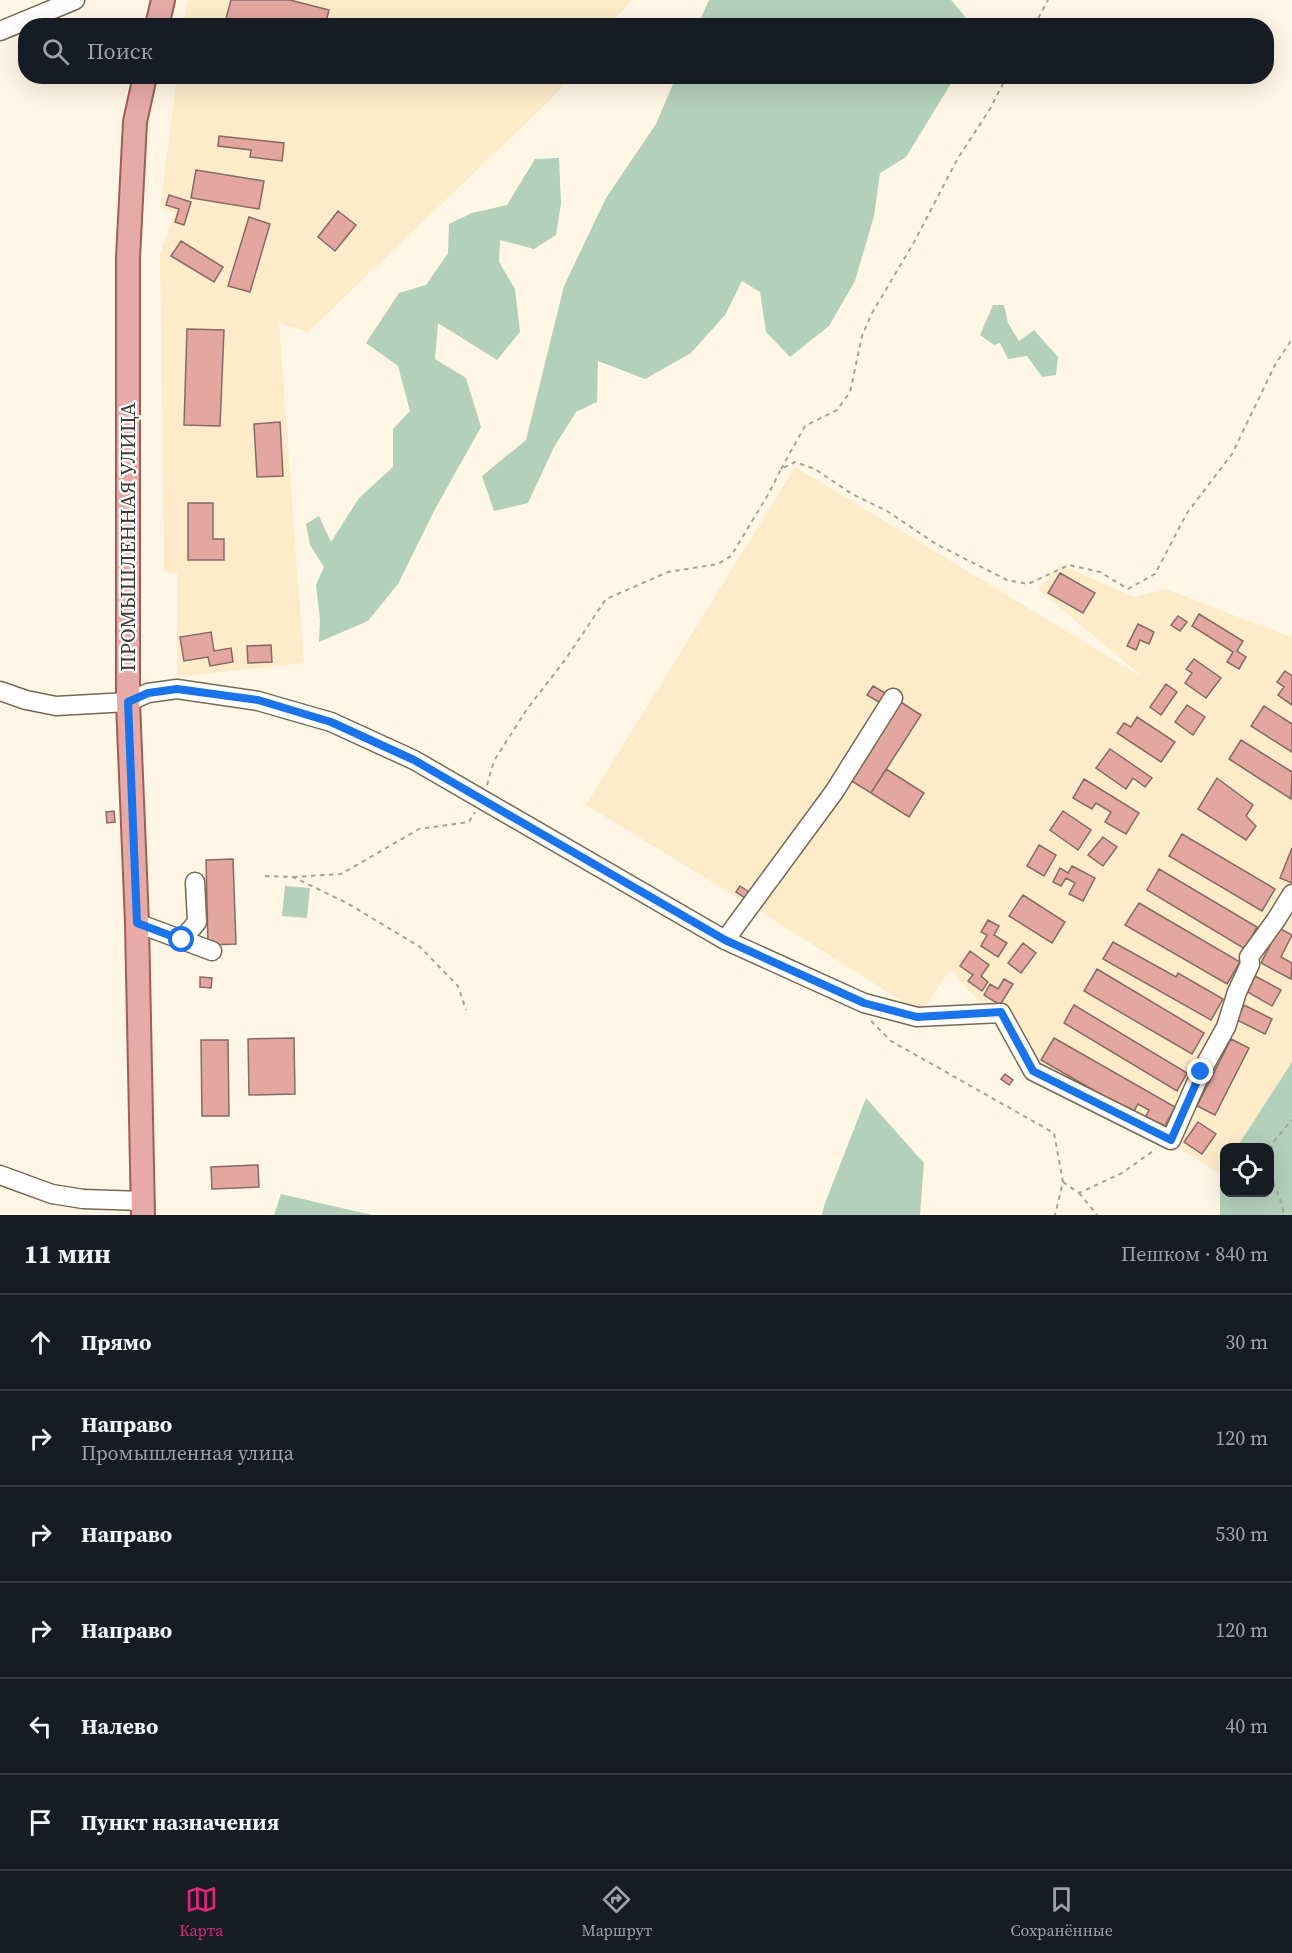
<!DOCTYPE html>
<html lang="ru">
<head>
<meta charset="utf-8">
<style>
  body { margin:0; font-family:"Source Serif 4",serif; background:#20242c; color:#f1f3f6 }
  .controls { position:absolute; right:18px; bottom:18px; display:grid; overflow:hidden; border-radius:12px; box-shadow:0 6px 24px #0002 }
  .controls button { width:54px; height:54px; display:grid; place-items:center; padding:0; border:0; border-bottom:2px solid #363941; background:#171b24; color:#f1f3f6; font:30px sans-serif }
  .stop { position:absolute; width:18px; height:18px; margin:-14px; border:4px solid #1a73e8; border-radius:50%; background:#fff }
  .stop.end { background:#1a73e8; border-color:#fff; box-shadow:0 2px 6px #0008 }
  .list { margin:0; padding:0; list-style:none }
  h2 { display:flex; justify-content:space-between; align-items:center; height:78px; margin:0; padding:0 24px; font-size:26px }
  h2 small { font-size:20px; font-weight:400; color:#9ea1a6 }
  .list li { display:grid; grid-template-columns:39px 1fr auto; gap:18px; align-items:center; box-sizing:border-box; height:96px; padding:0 24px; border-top:2px solid #363941 }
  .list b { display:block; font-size:22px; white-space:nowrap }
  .list p { margin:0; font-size:20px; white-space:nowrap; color:#9ea1a6 }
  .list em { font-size:20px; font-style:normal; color:#9ea1a6 }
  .icon { flex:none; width:33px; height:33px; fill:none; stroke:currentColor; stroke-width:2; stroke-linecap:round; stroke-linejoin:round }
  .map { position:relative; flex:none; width:1292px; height:1215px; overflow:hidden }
  .search { position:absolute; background:#171b24; box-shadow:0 6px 24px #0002; left:18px; right:18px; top:18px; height:66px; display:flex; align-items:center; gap:15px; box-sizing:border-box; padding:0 21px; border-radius:24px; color:#9ea1a6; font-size:22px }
  .sheet { height:654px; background:#171b24 }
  nav { display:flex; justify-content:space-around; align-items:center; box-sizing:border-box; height:84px; border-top:2px solid #363941; background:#171b24; font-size:16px; color:#9ea1a6 }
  nav a { display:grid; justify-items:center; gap:3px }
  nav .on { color:#db2777 }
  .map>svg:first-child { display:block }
  .built { fill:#fdebc9 }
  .green { fill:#b3d0ba }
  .building { fill:#e3a7a0; stroke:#876a66; stroke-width:1.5 }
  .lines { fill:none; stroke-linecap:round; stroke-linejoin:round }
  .minor-casing { stroke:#766951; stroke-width:21 }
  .major-casing { stroke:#a15e57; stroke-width:26 }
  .path { stroke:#a9a194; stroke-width:2; stroke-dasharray:4.5 4.5; stroke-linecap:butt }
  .minor { stroke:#fff; stroke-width:18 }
  .major { stroke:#e6aaa7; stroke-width:22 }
  .route { stroke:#1a73e8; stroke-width:8 }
  .labels { text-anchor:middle; stroke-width:4.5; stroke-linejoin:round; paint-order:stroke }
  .street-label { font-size:21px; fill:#403a30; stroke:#fff }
</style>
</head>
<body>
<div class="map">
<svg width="1292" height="1215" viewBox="0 0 1292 1215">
  <rect width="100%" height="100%" fill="#fff6e6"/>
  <path class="built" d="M188 0H631L610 25 183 26Z
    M177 77H570L553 97 308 332 279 323 304 663 177 677V573L164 572 160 254 175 212 160 207Z
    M795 467 1144 678 1038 589 1061 565 1134 597 1166 589 1290 637 1292 634V1062L1237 1147 1224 1148V1167L1220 1174 1032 1058 950 970 921 1013 750 905 586 805Z"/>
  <path class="green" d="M709 0H951L972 25H698Z
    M676 77H955L906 157 880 173 874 216 855 281 829 326 790 357 766 332 760 292 742 281 725 315 691 353 645 379 598 361 597 402 576 412 554 447 528 503 494 511 482 476 526 440 564 286 606 198 656 124Z
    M559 158 561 203 556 235 534 249 500 240 499 262 515 289 520 332 497 360 438 323 435 359 466 378 481 427 434 511 398 584 368 621 319 642 320 620 316 585 324 567 310 545 306 524 319 516 331 542 359 498 393 467V429L410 411 398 366 366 343 399 293 426 285 448 253 449 224 472 213 507 205 535 159Z
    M993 305H1004L1008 323 1019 341 1034 330 1058 357 1056 375 1042 377 1027 356 1008 359 1000 343 994 345 980 335Z
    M285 886 310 888 307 918 282 916Z
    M1292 1062V1215H1220V1174L1224 1167V1192H1270V1148L1237 1147Z
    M866 1098 924 1163 920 1215H822L824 1206Z
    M281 1194 372 1215H274Z"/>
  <path class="building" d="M231 0H290L329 10 325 26H224Z
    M219 136 284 143 282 161 250 157 251 150 218 146Z
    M196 170 264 181 259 209 191 198Z
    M169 195 191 202 184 225 175 222 179 209 166 205Z
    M338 211 356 225 335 251 318 237Z
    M249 217 270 224 250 292 228 286Z
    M181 241 223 267 214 282 171 256Z
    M187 329 224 330 220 426 184 425Z
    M280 422 283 476 257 477 254 424Z
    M188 503H213V539H224V560H188Z
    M1060 573 1095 593 1083 613 1048 593Z
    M1199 614 1243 641 1237 651 1246 657 1239 669 1227 662 1233 652 1192 626Z
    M1178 616 1187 622 1180 631 1171 625Z
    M1138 624 1154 632 1149 644 1140 640 1136 650 1127 646Z
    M211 632 214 651 231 648 233 662 210 666 208 657 184 661 180 637Z
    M271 645 272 662 248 663 247 646Z
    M1194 659 1221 678 1206 698 1185 683 1192 673 1186 669Z
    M1285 671 1292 676V705L1278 695 1284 687 1277 682Z
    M1166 684 1177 692 1161 715 1150 707Z
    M873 686 887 694 882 704 867 695Z
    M899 701 921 715 871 793 850 780Z
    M1187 705 1205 717 1193 735 1175 722Z
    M1264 706 1292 724V752L1251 726Z
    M1137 717 1175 742 1161 762 1117 733 1124 723 1131 727Z
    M1241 740 1292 772 1291 799 1229 759Z
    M1110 749 1152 778 1145 787 1133 778 1126 789 1096 768Z
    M886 769 924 793 909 817 871 793Z
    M1217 778 1253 805 1246 816 1256 826 1246 840 1198 809Z
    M1084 779 1139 813 1126 834 1105 822 1111 812 1096 803 1092 809 1073 798Z
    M114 811 115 822 107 823 106 812Z
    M1063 811 1091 830 1078 850 1050 830Z
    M1182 834 1275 889 1262 911 1169 856Z
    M1103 837 1117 847 1103 866 1088 855Z
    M1039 845 1056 855 1044 876 1027 866Z
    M1292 848V883L1280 878Z
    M233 859 236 944 208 945 206 860Z
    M1072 866 1095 878 1083 901 1069 894 1075 883 1066 878 1061 886 1053 882 1060 868 1068 873Z
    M1159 869 1257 927 1245 949 1147 890Z
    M740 886 749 892 745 898 736 892Z
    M1023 895 1065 922 1052 943 1009 916Z
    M1139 903 1240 962 1227 984 1125 925Z
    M988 920 999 926 994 935 1007 943 998 957 981 946 987 935 981 932Z
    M1279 928 1292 935 1281 957 1292 963 1291 979 1261 963Z
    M1113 942 1176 977 1178 973 1223 999 1211 1020 1103 959Z
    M1023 943 1036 953 1021 973 1008 963Z
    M970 951 989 965 981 976 988 982 982 991 968 981 973 975 960 966Z
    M1097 969 1204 1033 1192 1054 1084 991Z
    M1253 975 1281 990 1272 1006 1244 990Z
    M200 977 212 978 211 988 200 987Z
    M1004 979 1013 984 1000 1005 984 995 990 984 998 989Z
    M1074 1005 1187 1073 1177 1091 1064 1023Z
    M1244 1005 1272 1019 1265 1034 1237 1020Z
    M294 1038 295 1094 249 1095 248 1039Z
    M1054 1038 1175 1107 1163 1129 1145 1118 1149 1110 1138 1104 1133 1113 1041 1060Z
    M1231 1039 1249 1048 1215 1115 1197 1106Z
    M201 1040H228L229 1116H202Z
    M1005 1074 1013 1080 1009 1085 1001 1079Z
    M1198 1122 1216 1134 1202 1154 1184 1142Z
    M258 1165 259 1187 212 1189 211 1167Z"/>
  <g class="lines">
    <g class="minor-casing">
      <path id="minor" d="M0 31 75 0
        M0 691 26 700 56 706 128 702 148 693 177 689 258 701 331 722 414 760 725 940 864 1003 917 1017 1001 1013 1033 1071 1171 1140 1201 1072 1226 1027 1237 992 1250 964 1249 957 1276 920 1292 894
        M137 923 212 951
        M182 940 197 922 195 882
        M725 940 834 792 893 698
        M0 1175 52 1194 83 1199 142 1201"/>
    </g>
    <g class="major-casing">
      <path id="major" d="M157 26 163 0
        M143 1215 137 923 128 702V258L135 122 145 76"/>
    </g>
    <path class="path" d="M1034 26 1048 0
      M781 469 805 426 837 410 850 392 862 336 872 313 913 244 958 158 990 109 1007 76
      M487 785 494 761 527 709 565 660 606 599 668 572 718 564 731 556 769 493 781 469 795 462 815 469 852 494 887 511 936 544 1007 580 1028 584 1069 565 1100 572 1128 589 1155 574 1187 513 1232 454 1275 365 1292 339
      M265 876 293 877 347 903 420 947 458 986 466 1010
      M293 877 341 874 419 829 469 822 475 812
      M871 1021 891 1041 1054 1133 1063 1182 1055 1215
      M1270 1150 1275 1140 1292 1120
      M1270 1174 1283 1207V1215
      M1063 1182 1079 1193 1122 1173 1156 1149
      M1079 1193 1097 1215"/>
    <use href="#minor" class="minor"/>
    <use href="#major" class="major"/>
  </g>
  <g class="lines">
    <path class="route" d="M182 940 137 923 128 702 148 693 177 689 258 700 331 722 414 760 725 940 864 1003 917 1017 1001 1012 1033 1071 1171 1140 1201 1072"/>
  </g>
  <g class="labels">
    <g class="street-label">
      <text transform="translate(128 537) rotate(-90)" y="7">ПРОМЫШЛЕННАЯ УЛИЦА</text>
    </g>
  </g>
</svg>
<div class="controls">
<button><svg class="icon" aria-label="locate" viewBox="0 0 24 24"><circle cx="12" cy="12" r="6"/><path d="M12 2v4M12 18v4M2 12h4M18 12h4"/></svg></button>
</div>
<div class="stop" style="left:182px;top:940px"></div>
<div class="stop end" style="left:1201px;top:1072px"></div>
<div class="search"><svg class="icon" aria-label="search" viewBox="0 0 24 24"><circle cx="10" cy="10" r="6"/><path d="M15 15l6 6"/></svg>Поиск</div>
</div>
<section class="sheet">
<h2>11 мин<small>Пешком · 840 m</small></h2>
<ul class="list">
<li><svg class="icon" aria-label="ahead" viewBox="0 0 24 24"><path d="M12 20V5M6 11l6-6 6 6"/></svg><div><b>Прямо</b></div><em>30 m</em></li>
<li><svg class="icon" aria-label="right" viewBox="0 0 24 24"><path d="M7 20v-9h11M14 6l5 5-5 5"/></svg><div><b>Направо</b><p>Промышленная улица</p></div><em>120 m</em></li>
<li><svg class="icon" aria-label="right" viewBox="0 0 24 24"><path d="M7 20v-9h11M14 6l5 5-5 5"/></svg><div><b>Направо</b></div><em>530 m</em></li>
<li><svg class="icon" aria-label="right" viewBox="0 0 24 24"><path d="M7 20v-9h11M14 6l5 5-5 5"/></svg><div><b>Направо</b></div><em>120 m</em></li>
<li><svg class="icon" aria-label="left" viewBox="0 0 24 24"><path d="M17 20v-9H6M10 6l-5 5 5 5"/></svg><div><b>Налево</b></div><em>40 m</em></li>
<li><svg class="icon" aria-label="arrive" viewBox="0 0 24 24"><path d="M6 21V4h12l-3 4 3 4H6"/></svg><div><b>Пункт назначения</b></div></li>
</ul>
</section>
<nav>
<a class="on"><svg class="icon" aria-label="map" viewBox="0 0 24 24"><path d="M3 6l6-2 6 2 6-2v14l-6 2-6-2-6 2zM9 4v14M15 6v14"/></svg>Карта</a>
<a><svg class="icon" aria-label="directions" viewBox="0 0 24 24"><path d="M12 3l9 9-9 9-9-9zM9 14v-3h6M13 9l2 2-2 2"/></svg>Маршрут</a>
<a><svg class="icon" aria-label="saved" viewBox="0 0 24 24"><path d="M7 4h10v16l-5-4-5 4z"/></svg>Сохранённые</a>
</nav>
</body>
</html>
